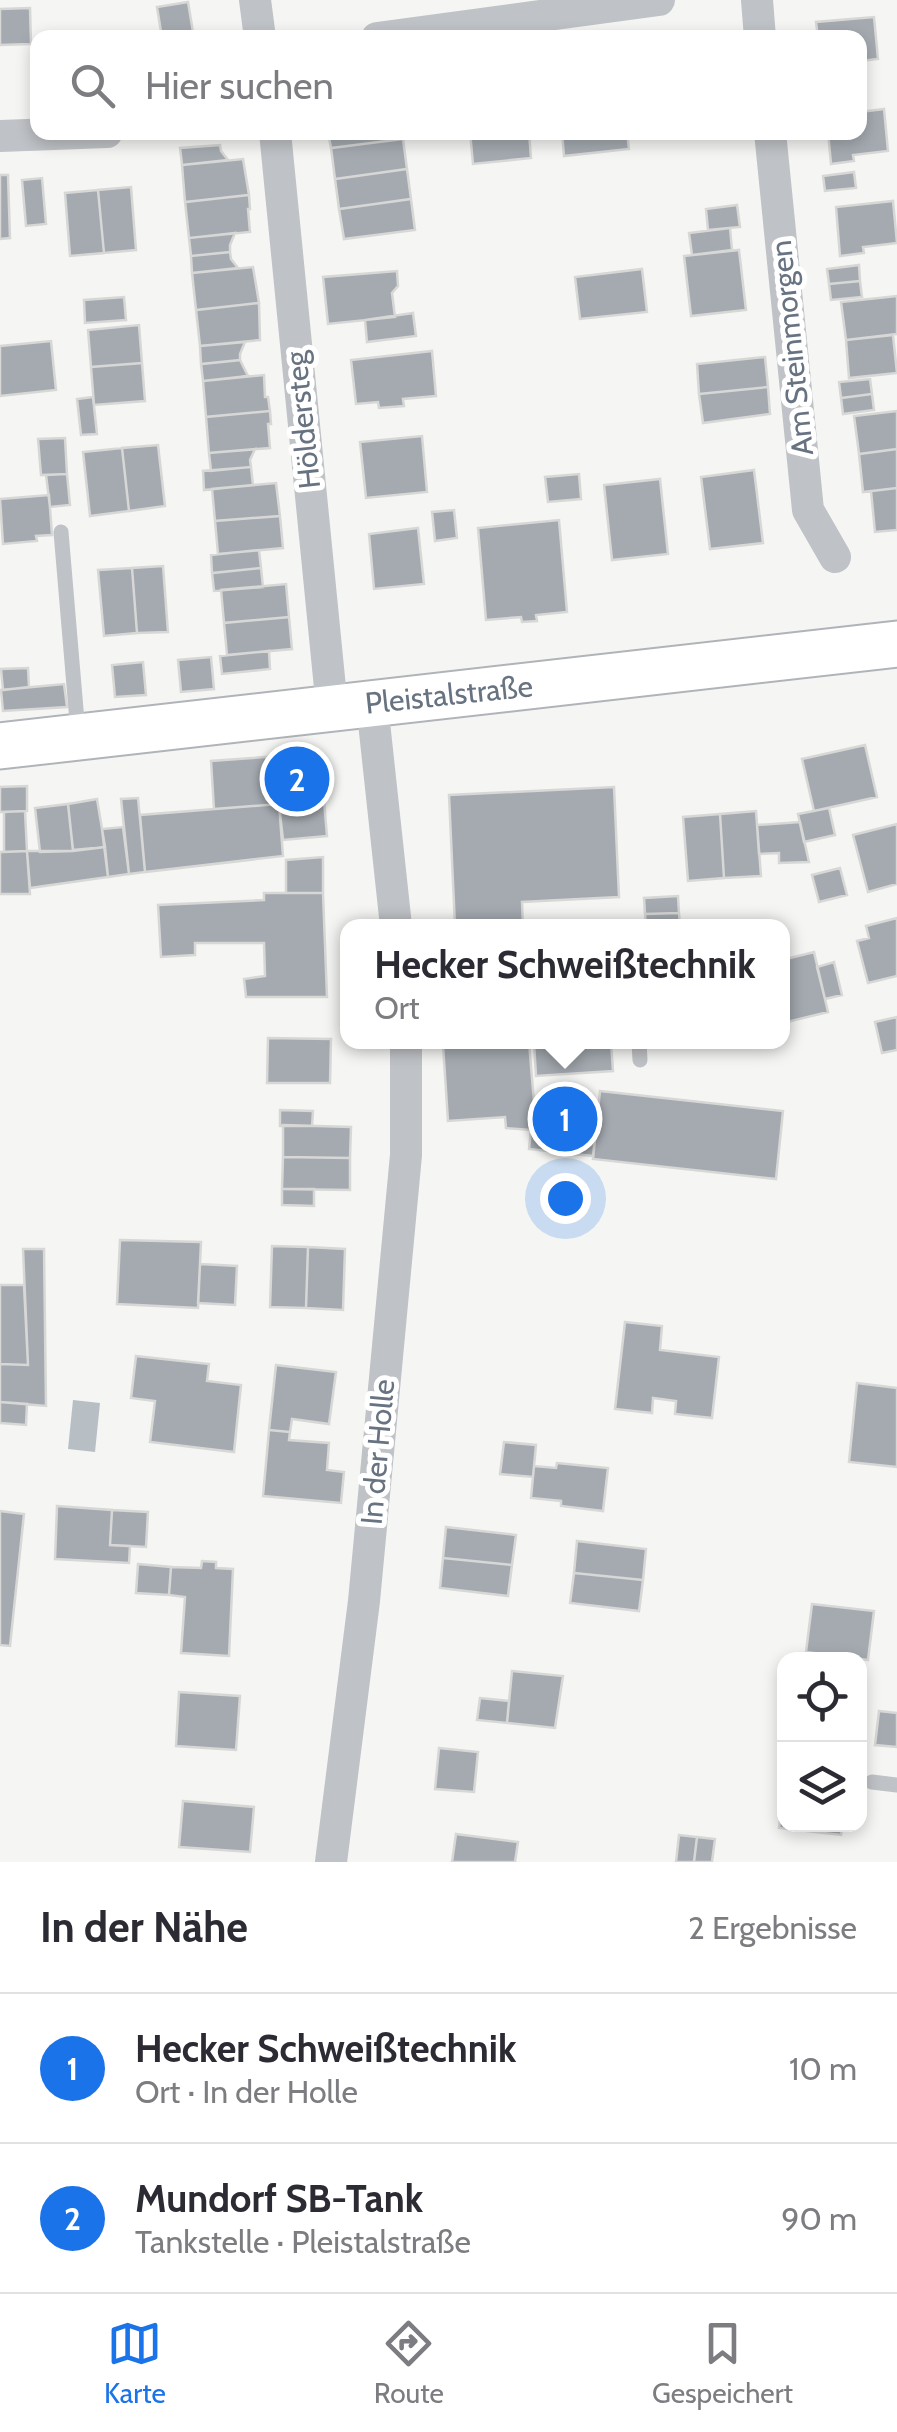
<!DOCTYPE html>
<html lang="de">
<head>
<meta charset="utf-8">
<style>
  body { margin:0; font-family:Cabin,sans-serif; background:#f7f7f7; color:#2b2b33 }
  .controls { position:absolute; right:30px; bottom:30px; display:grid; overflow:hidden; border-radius:20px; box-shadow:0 5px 15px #0003 }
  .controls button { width:90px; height:90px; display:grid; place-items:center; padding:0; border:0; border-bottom:2px solid #e1e1e2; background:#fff; color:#2b2b33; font:50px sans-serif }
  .you { position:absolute; left:565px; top:1198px; width:35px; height:35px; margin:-25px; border:8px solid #fff; border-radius:50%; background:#1a73e8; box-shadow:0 0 0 15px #1a73e833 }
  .badge { display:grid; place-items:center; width:65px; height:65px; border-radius:50%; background:#1a73e8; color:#fff; font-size:32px; font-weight:700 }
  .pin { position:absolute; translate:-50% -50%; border:5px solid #fff; box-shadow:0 2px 10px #0006 }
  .popup { position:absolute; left:340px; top:919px; width:450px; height:130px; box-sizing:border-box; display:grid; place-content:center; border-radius:20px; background:#fff; filter:drop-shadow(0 2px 8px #0005); font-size:32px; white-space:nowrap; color:#7c7c81 }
  .popup b { font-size:38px; color:#2b2b33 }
  .popup::after { content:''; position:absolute; left:50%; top:100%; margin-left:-20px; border:20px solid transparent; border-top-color:#fff }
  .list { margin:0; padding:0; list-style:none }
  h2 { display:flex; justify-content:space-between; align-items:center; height:130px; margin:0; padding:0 40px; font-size:42px }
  h2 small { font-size:32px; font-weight:400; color:#7c7c81 }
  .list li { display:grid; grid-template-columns:65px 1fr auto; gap:30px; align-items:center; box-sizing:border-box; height:150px; padding:0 40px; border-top:2px solid #e1e1e2 }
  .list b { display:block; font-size:38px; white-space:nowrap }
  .list p { margin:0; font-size:32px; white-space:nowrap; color:#7c7c81 }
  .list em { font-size:32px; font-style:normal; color:#7c7c81 }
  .icon { flex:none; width:55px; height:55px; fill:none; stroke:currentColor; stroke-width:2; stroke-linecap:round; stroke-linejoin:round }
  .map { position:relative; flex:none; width:897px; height:1862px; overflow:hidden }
  .search { position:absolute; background:#fff; box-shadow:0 5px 15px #0003; left:30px; right:30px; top:30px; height:110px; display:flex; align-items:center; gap:25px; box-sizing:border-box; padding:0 35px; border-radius:20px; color:#7c7c81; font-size:38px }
  .sheet { height:430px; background:#fff }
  nav { display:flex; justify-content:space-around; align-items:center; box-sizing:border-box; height:140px; border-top:2px solid #e1e1e2; background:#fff; font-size:28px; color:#7c7c81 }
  nav a { display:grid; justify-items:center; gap:5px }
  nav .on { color:#1a73e8 }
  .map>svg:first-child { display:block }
  .water { fill:#b7bfc5 }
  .building { fill:#a4aab0; stroke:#d7d7d6; stroke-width:2.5 }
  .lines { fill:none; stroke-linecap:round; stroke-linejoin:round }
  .secondary-casing { stroke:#b0b4b9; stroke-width:49 }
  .service { stroke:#bfc2c6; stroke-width:15 }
  .minor { stroke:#bfc2c6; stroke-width:32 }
  .secondary { stroke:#fff; stroke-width:45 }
  .labels { text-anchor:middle; stroke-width:10; stroke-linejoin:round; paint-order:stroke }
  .street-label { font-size:30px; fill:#687381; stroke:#fff }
</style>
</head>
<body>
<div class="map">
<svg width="897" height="1862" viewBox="0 0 897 1862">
  <rect width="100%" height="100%" fill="#f5f6f3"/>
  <path class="water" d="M73 1400 100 1403 95 1452 68 1449Z"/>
  <path class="building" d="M188 2 194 38H162L157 7Z
    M30 8 31 44 0 45V9Z
    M874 17 878 59 860 61V38H818L816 22Z
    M884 109 888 151 853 155 854 161 831 164 828 132H860V112Z
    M328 132H402L403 139 331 148Z
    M470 132H529L531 158 473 164Z
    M562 132H627L629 149 564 156Z
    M403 139 407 169 335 179 331 148Z
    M220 145 221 151 228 160 182 165 180 148Z
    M243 159 249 195 185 202 182 165Z
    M407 169 411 199 339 209 335 179Z
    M854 172 856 188 825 191 823 176Z
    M0 175H8L10 238 0 239Z
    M42 178 46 224 26 226 22 180Z
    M131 187 136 250 104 253 98 190Z
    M98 190 104 253 70 256 65 193Z
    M249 195 250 209H248L250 232 189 238 185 202Z
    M411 199 415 230 344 239 339 209Z
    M893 201 897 243 863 247 864 253 840 256 836 207Z
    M737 205 740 227 708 230 706 209Z
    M730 228 732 250 692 255 689 233Z
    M235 233 230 245V252L191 256 189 238Z
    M739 250 746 310 691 316 684 256Z
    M230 252 231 259 238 268 192 273 191 256Z
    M859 265 860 281 829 284 827 269Z
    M253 267 259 303 196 310 192 273Z
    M642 269 647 312 580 319 575 277Z
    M397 271 398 286 392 293 395 317 328 324 323 277Z
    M860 281 862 297 831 300 829 284Z
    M897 296V334L846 340 841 302Z
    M124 297 126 320 85 323 84 300Z
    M259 303 260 340 200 346 196 310Z
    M413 313 416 336 367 342 365 320Z
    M139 325 142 363 91 367 88 330Z
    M893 335 897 373 849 378 846 340Z
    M51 341 56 390 0 396V346Z
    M245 342 240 354V360L201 364 200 346Z
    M432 351 436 396 403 399 404 406 379 408 378 402 356 404 351 360Z
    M765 357 768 387 699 394 697 364Z
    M240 360 248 376 203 381 201 364Z
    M142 363 145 401 94 405 91 367Z
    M264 375 265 397H268L270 411 206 417 203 381Z
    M870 379 872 394 841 398 839 382Z
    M768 387 770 414 703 423 699 394Z
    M872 394 874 410 843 414 841 398Z
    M93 397 97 434 81 435 77 399Z
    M270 411 271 424H268L270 448 209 453 206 417Z
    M897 411V449L859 454 854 416Z
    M422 436 427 492 366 498 360 442Z
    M65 438 67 474 41 475 38 439Z
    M158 445 165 506 129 511 122 448Z
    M122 448 129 511 90 516 83 452Z
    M255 449 250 460 251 467 211 471 209 453Z
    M897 449V488L863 492 859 454Z
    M251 467 253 485 204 490 203 471Z
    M754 470 763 543 710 549 701 477Z
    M67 474 70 505 50 507 46 475Z
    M579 474 581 499 548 502 545 477Z
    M660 479 668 554 612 560 604 485Z
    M276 483 280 516 215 521 212 489Z
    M897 488V530L875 532 871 491Z
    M49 495 52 535 36 536 37 541 3 544 0 499Z
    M454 510 457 538 435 541 432 512Z
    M280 516 283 548 218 554 215 521Z
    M559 520 567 612 536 615 537 621 522 622 521 617 486 620 478 528Z
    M418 528 424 584 374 589 369 534Z
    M259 550 261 568 212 573 211 555Z
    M163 566 168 632 137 633 132 568Z
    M132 568 137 633 104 636 98 570Z
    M261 568 263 587 214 591 212 573Z
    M286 584 289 617 224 623 221 590Z
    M289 617 292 649 227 655 224 623Z
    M269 651 270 669 222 674 220 656Z
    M211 657 214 689 181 692 178 660Z
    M143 662 146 695 115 697 112 665Z
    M28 668 29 687 3 690 1 669Z
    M64 684 67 707 3 711 1 690Z
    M865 745 877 797 814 811 802 759Z
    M320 753 327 836 283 840 279 804 214 809 211 761Z
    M27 786V811L0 812V787Z
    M614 787 619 897 522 902 523 926H455L449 795Z
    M138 798 145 872 129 874 121 799Z
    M97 799 105 847 73 850 68 804Z
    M68 804 73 851 40 852 35 808Z
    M279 804 283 856 145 872 140 815Z
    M829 808 835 835 804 842 798 814Z
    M25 811 27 851 4 852V812Z
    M756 811 761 876 724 878 720 814Z
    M720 814 724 878 688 881 683 817Z
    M800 822 809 862 779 863V853L759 854 757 825Z
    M897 824V884L868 892 853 835Z
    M123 827 129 874 108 877 102 829Z
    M105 847 108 877 30 888 27 851H73Z
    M27 851 30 894H0V852Z
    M323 857V893H286V860Z
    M840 868 847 895 819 902 812 875Z
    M264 893H323L327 997H246L244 979 265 976 264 943H195V955L161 957 158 905 264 900Z
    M678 896 679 913 645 914 644 898Z
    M679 913 680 926H646L645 914Z
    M897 918V976L868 983 857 941 869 938 866 926Z
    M814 952 828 1012 787 1022 782 1006V960Z
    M834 962 842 995 825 999 817 967Z
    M897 1017V1050L882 1053 875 1022Z
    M268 1038 331 1039 330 1083H267Z
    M529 1042 534 1102 531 1130 506 1128 505 1117 448 1121 443 1045Z
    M534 1042H611L613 1071 536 1076Z
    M600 1091 783 1111 776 1179 593 1159Z
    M534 1102 598 1109 593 1156 529 1149Z
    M280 1110 313 1111 312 1126H280Z
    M283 1125 351 1127 350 1158 283 1157Z
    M283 1157 350 1158V1190L282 1189Z
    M282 1189H314V1206L282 1205Z
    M120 1240 201 1242 198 1308 117 1304Z
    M272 1246 308 1247 306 1308 270 1307Z
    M308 1247 345 1249 343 1310 306 1308Z
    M23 1249H44L46 1406 0 1402V1364L28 1365Z
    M200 1264 237 1266 235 1305 198 1303Z
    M0 1285H24L28 1365 0 1364Z
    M625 1322 662 1326 660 1350 719 1357 712 1418 675 1414 676 1401 653 1398 652 1413 615 1409Z
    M136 1356 209 1364 207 1381 241 1385 234 1452 150 1442 155 1401 131 1398Z
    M276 1365 336 1372 329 1424 292 1419 290 1432 269 1430Z
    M857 1383 897 1388V1467L849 1462Z
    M0 1402 27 1404 26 1425 0 1423Z
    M269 1430 290 1432 289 1440 329 1443 327 1470 344 1472 341 1503 263 1496Z
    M504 1442 536 1445 533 1477 500 1474Z
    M557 1463 608 1468 603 1511 561 1506V1501L531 1498 534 1466 556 1468Z
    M57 1506 112 1510 110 1545 130 1546 129 1563 55 1559Z
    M112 1510 148 1512 146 1547 110 1545Z
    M0 1511 24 1514 10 1646 0 1645Z
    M446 1527 516 1535 512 1565 443 1558Z
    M577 1541 646 1549 643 1580 574 1573Z
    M443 1558 512 1565 508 1596 440 1588Z
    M202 1561 216 1562V1568L233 1569 229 1656 181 1653 185 1597 169 1595 171 1567 201 1568Z
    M138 1564 171 1567 169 1595 136 1593Z
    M574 1573 643 1580 639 1611 570 1603Z
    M812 1604 874 1611 868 1660 806 1652Z
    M512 1671 563 1676 555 1728 507 1723Z
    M179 1692 240 1696 236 1750 176 1746Z
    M480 1698 509 1701 507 1723 477 1720Z
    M879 1711 897 1713V1747L875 1745Z
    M439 1748 478 1752 474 1792 435 1789Z
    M784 1786V1824H843L841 1835 779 1828Z
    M183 1801 254 1807 250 1852 179 1847Z
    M456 1834 518 1842 515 1862H452Z
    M679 1835 697 1837 694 1862H676Z
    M697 1837 715 1839 712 1862H694Z"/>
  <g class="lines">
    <g class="secondary-casing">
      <path id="secondary" d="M0 746 897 644"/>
    </g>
    <path class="service" d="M61 532 78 733
      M639 1042 640 1060
      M872 1782 897 1785"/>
    <path class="minor" d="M255 0 260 38
      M757 0 760 38
      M377 38 659 0
      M275 132 332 708
      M770 132 808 510 835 557
      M0 136 107 132
      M372 704 396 926
      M331 1862 364 1601 406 1155V1042"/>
    <use href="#secondary" class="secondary"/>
  </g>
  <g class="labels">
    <g class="street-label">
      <text transform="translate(792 348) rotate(-96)" y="10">Am Steinmorgen</text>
      <text transform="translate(303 420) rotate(-96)" y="10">Höldersteg</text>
      <text transform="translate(449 695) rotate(-6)" y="10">Pleistalstraße</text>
      <text transform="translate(378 1452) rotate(-85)" y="10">In der Holle</text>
    </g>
  </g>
</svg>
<div class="controls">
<button><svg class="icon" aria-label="locate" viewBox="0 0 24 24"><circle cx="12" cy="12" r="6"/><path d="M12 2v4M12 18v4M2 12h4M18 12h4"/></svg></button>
<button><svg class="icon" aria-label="layers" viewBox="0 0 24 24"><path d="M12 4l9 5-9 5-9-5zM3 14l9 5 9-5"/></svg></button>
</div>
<div class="you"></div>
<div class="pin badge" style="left:565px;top:1119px">1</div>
<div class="popup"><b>Hecker Schweißtechnik</b>Ort</div>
<div class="pin badge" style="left:297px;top:779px">2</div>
<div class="search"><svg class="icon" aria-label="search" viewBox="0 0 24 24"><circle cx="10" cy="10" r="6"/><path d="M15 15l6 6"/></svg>Hier suchen</div>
</div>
<section class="sheet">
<h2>In der Nähe<small>2 Ergebnisse</small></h2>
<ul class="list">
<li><span class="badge">1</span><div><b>Hecker Schweißtechnik</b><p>Ort · In der Holle</p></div><em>10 m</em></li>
<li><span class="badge">2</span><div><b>Mundorf SB-Tank</b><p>Tankstelle · Pleistalstraße</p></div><em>90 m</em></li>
</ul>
</section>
<nav>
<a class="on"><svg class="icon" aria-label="map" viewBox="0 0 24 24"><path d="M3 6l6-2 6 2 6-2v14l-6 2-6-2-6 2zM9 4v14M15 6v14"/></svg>Karte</a>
<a><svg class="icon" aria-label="directions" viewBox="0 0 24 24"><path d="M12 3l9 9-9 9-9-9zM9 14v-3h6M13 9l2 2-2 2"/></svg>Route</a>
<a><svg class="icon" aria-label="saved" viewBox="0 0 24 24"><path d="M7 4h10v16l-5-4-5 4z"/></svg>Gespeichert</a>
</nav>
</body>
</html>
